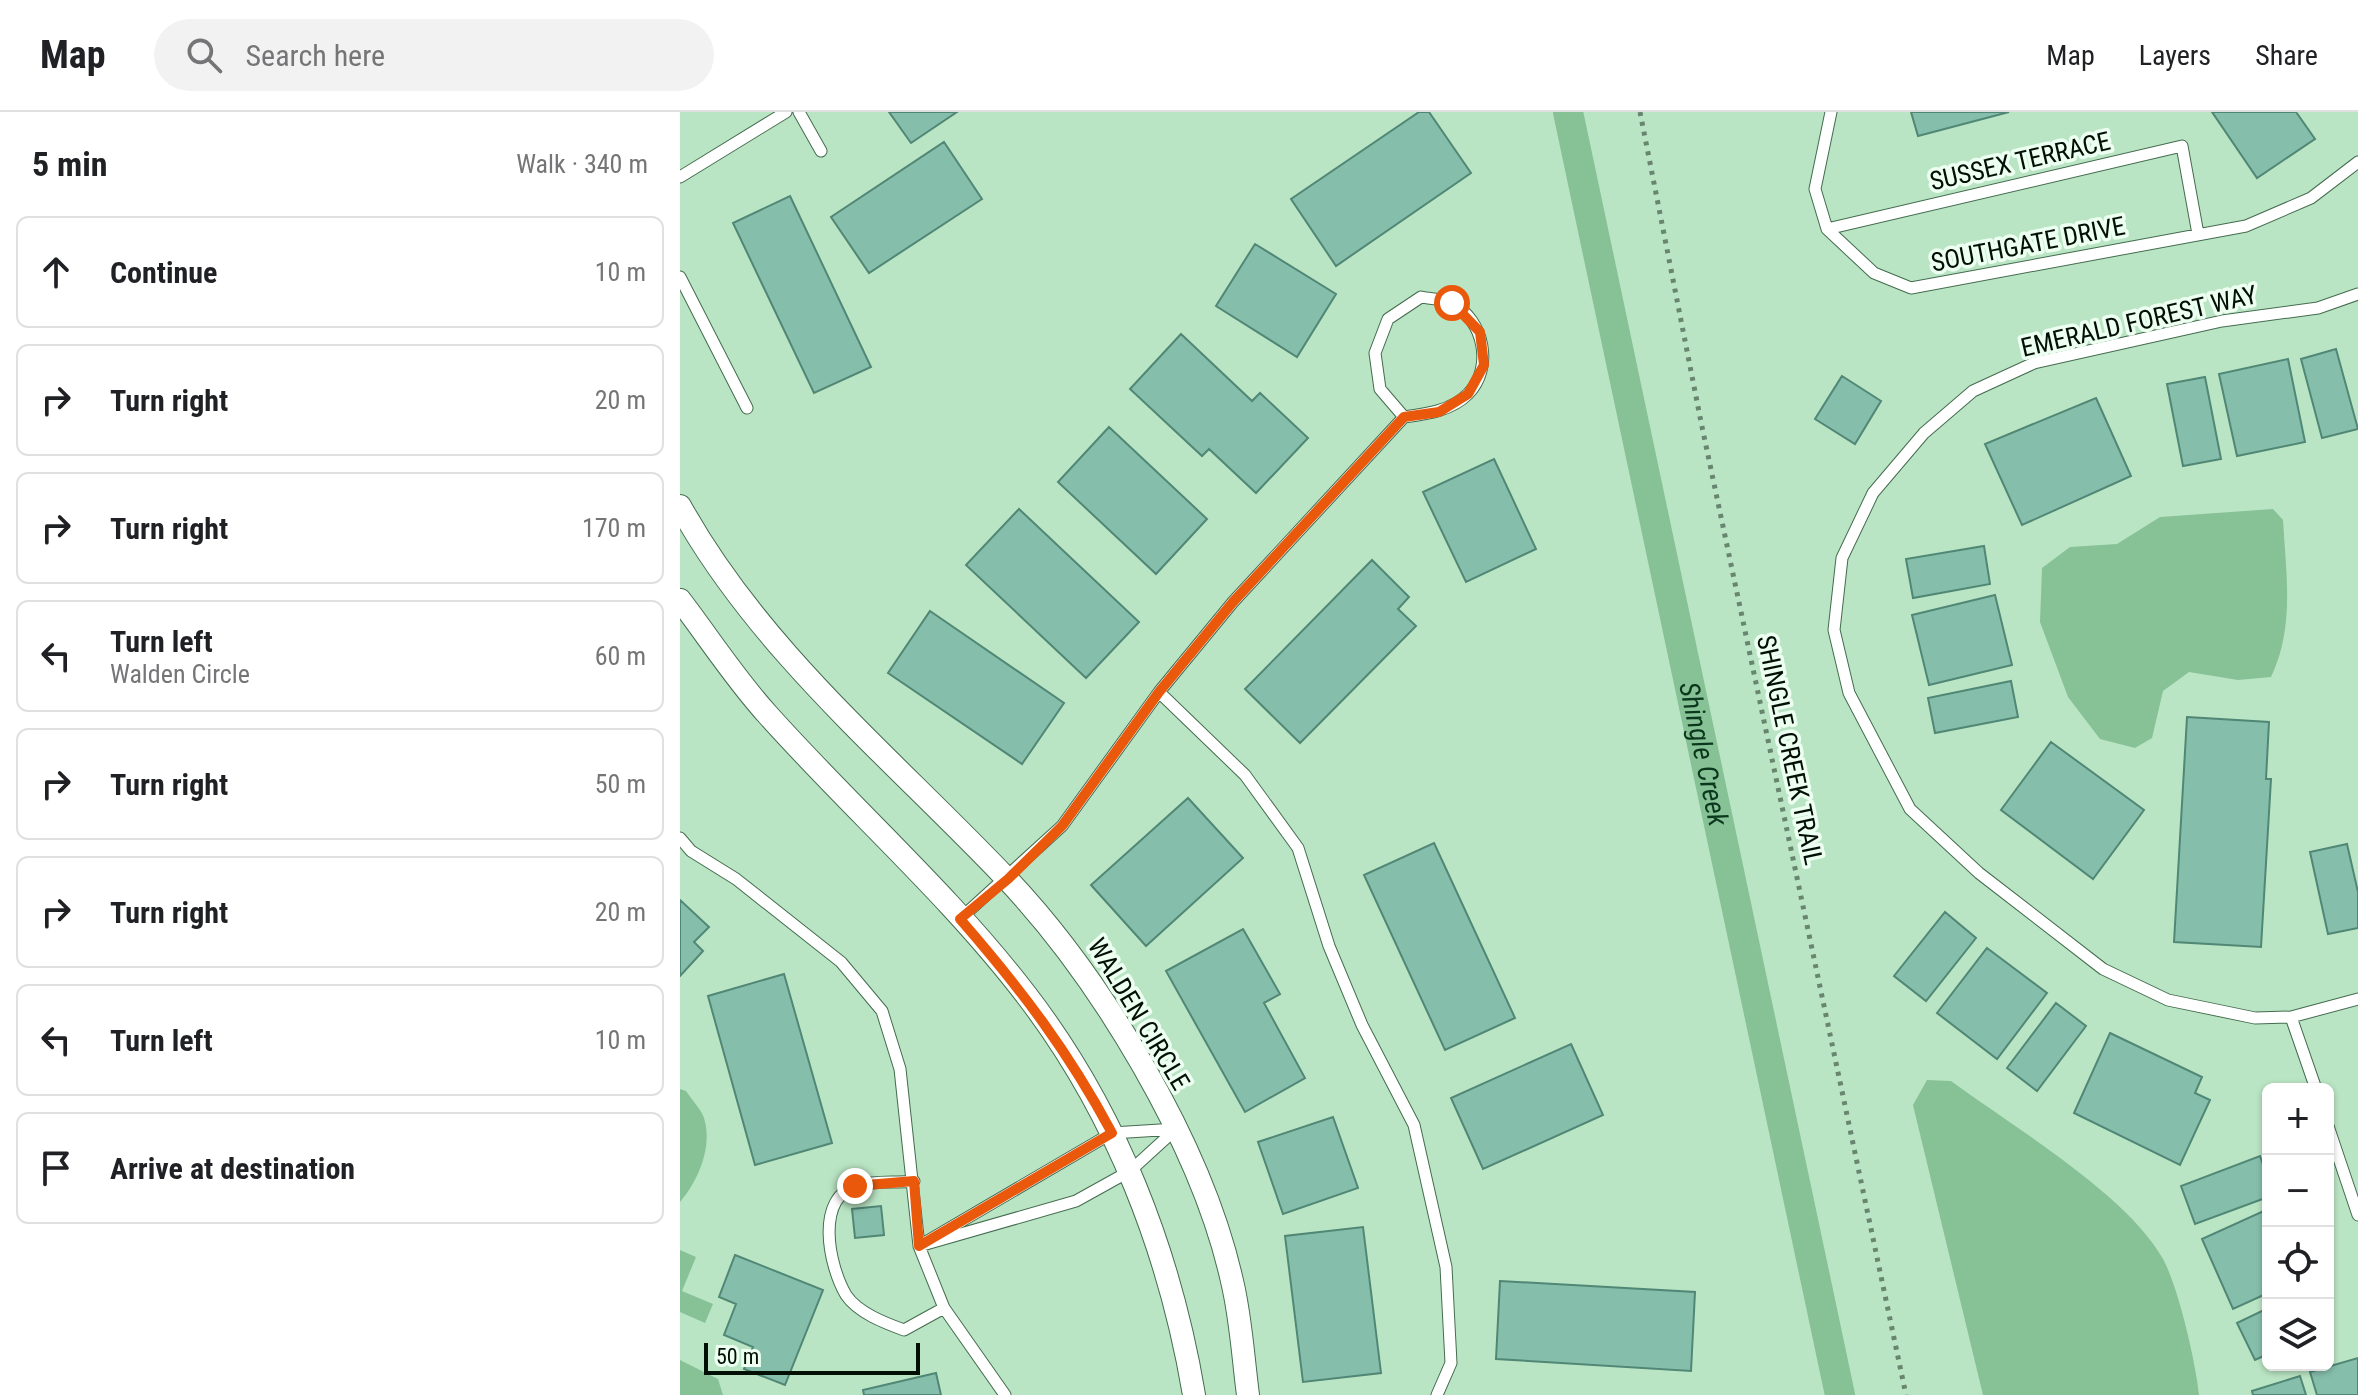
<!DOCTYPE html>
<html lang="en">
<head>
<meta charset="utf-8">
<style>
  body { margin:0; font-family:"Roboto Condensed",sans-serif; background:#f2f2f2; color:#202124 }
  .controls { position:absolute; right:24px; bottom:24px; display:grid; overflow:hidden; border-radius:12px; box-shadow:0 2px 6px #0004 }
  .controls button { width:72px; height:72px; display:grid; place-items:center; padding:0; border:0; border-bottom:2px solid #e0e0e0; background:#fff; color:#202124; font:40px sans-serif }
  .scale { position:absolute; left:24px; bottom:20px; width:216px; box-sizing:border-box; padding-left:8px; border:4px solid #020f05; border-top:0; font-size:22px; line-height:28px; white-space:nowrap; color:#020f05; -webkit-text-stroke:6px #edfff1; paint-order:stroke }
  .stop { position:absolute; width:24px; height:24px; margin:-18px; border:6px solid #ea580c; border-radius:50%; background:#fff }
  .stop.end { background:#ea580c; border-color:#fff; box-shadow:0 2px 8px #0008 }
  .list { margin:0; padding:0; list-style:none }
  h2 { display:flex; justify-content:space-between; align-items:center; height:104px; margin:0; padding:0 32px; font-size:34px }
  h2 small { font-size:26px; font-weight:400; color:#757577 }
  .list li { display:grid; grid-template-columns:52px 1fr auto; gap:24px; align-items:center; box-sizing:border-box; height:112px; margin:0 16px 16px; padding:0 16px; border:2px solid #e0e0e0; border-radius:12px }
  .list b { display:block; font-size:30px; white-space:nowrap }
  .list p { margin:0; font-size:26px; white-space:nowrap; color:#757577 }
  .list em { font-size:26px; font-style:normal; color:#757577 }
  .icon { flex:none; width:44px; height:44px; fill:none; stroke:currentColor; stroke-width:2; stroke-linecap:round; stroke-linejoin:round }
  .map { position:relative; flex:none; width:1678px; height:1283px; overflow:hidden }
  header { display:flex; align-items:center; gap:48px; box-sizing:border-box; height:112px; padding:0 40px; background:#fff; border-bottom:2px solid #e0e0e0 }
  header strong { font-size:38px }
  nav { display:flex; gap:44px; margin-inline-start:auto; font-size:28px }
  .search { width:560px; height:72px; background:#f2f2f2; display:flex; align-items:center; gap:20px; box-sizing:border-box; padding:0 28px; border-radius:44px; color:#757577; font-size:30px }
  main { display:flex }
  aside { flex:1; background:#fff }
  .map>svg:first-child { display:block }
  .water { fill:#87c196 }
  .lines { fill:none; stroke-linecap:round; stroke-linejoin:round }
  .canal { stroke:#87c196; stroke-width:30 }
  .building { fill:#86beac; stroke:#508775; stroke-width:2 }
  .lane-casing { stroke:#446c4f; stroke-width:13 }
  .street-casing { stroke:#446c4f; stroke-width:24 }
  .path { stroke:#68856f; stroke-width:5; stroke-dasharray:4 6; stroke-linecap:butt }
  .lane { stroke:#fff; stroke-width:11 }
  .street { stroke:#fff; stroke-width:22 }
  .route { stroke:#ea580c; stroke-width:10 }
  .labels { text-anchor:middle; stroke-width:7; stroke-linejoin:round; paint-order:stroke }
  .street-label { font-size:26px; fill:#020f05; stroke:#edfff1 }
  .water-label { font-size:28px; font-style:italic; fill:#0b381c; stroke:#edfff1 }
</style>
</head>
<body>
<header>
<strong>Map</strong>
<div class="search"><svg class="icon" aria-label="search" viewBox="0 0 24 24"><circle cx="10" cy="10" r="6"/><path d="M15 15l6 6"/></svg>Search here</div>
<nav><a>Map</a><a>Layers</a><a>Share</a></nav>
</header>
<main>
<aside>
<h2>5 min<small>Walk · 340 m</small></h2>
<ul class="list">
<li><svg class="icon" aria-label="ahead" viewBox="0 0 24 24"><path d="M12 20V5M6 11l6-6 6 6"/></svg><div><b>Continue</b></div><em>10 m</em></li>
<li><svg class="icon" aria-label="right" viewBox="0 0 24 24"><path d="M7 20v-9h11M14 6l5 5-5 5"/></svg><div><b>Turn right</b></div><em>20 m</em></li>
<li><svg class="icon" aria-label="right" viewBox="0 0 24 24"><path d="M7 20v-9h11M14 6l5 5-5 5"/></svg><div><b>Turn right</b></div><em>170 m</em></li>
<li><svg class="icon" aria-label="left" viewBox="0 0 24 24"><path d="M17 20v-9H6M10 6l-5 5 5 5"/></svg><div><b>Turn left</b><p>Walden Circle</p></div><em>60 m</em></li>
<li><svg class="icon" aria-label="right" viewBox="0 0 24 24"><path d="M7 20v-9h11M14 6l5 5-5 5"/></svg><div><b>Turn right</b></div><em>50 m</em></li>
<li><svg class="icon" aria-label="right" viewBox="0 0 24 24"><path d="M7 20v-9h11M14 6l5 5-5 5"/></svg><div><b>Turn right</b></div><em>20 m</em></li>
<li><svg class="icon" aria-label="left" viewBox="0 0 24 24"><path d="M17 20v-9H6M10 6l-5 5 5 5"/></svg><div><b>Turn left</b></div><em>10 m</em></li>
<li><svg class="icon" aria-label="arrive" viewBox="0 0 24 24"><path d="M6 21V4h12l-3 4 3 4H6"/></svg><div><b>Arrive at destination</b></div></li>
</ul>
</aside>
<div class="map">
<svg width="1678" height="1283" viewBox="0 0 1678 1283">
  <rect width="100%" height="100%" fill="#bae5c4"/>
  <path class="water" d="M1593 397 1603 408C1606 462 1615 515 1591 565L1558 568 1509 560 1483 579 1472 626 1455 636 1420 627 1388 585 1360 510 1362 456 1390 435 1437 432 1480 405Z
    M1247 968 1271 969C1332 1014 1448 1083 1483 1147 1498 1174 1516 1251 1519 1283H1303L1233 993Z
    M0 977 6 979C11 987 21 997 24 1006 33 1035 18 1069 0 1090Z
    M0 1138 16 1145 2 1179 33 1192 25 1211 0 1200Z
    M0 1248 38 1267 43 1283H0Z"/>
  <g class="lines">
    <path class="canal" id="s1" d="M888 0 1160 1283"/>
  </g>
  <path class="building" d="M209 0H277L231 31Z
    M739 0H749L791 61 656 154 611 87Z
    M1231 0H1329L1238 24Z
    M1532 0H1616L1635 27 1577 66Z
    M264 30 302 87 189 161 151 105Z
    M110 84 191 255 134 281 53 111Z
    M575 132 656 182 617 245 536 194Z
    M501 222 572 289 580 281 628 326 576 381 529 337 522 344 450 277Z
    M1656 237 1678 317 1642 326 1621 247Z
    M1608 247 1625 330 1557 344 1539 262Z
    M1162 264 1201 289 1175 332 1135 307Z
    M1525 265 1541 347 1503 354 1487 272Z
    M1416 286 1451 364 1342 413 1305 332Z
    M429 315 527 407 476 462 378 370Z
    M814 347 856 437 786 470 743 380Z
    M339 397 459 510 406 566 286 453Z
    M1304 434 1310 472 1233 486 1226 447Z
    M692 448 729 485 718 497 736 514 620 631 565 577Z
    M1315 483 1332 553 1249 573 1232 503Z
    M250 499 384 591 342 652 208 561Z
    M1331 569 1338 605 1255 621 1248 586Z
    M1507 605 1589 610 1586 667H1591L1581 835 1494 830Z
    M1371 630 1464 698 1413 767 1321 698Z
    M508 686 563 746 466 834 411 773Z
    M754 731 835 906 765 938 684 763Z
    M1667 732 1678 780V816L1648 822 1630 740Z
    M0 788 29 815 14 830 23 839 0 864Z
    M1265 800 1296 826 1246 889 1214 864Z
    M563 817 600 882 584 891 625 966 565 1000 486 859Z
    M1307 836 1367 881 1317 947 1257 901Z
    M104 862 152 1031 75 1053 28 884Z
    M1376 891 1406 914 1357 979 1327 956Z
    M1430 921 1522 965 1515 981 1530 988 1500 1053 1394 1001Z
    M891 932 923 1003 803 1057 771 986Z
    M653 1005 678 1076 603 1102 578 1030Z
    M1580 1044 1588 1067V1085L1515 1112 1501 1074Z
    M201 1094 204 1123 175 1126 172 1097Z
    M1588 1097V1181L1553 1197 1522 1127Z
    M683 1115 701 1261 623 1270 605 1124Z
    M55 1143 143 1178 105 1273 64 1257 73 1235 44 1223 56 1192 39 1185Z
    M820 1169 1015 1180 1011 1259 816 1247Z
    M1588 1196V1242L1575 1248 1557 1211Z
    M1678 1246V1283H1637L1630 1260Z
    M256 1261 261 1283H184L183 1278Z
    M1620 1264 1626 1283H1573L1572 1279Z"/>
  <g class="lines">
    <g class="lane-casing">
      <path id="lane" d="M119 0 141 39
        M1151 0 1135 77 1147 117 1194 161 1231 176 1566 114 1631 86 1678 50
        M0 65 106 0
        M1147 117 1502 34 1518 122
        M0 165 67 296
        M1678 182 1638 196 1542 209 1354 251 1293 279 1244 321 1193 381 1162 446 1154 518 1169 581 1230 697 1299 761 1423 857 1488 888 1575 906 1611 905 1678 887
        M479 580 565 663 618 736 649 834 682 913 734 1013 766 1155 771 1251 757 1283
        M0 726 11 739 56 767 161 850 202 899 220 957 239 1134 264 1196 325 1283
        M281 806 382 714 479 580 553 490 724 305C746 302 771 299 788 282 814 256 804 208 772 191 764 187 750 187 741 185L708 207 695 241 700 277 724 305
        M1611 905 1636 977
        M1648 1014 1678 1103
        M496 1017 450 1059 396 1089 239 1134 432 1021Z
        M234 1069C216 1071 195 1069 178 1073 134 1085 149 1154 166 1183 178 1201 205 1211 224 1218L264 1196"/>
    </g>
    <g class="street-casing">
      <path id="street" d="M0 394C80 539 213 647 326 766 421 866 522 1034 552 1169 561 1206 563 1245 568 1283
        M0 488C29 526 56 568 88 603 173 698 270 783 347 884 436 1000 490 1140 514 1283"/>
    </g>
    <path class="path" d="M960 0 1021 310 1226 1283"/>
    <use href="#lane" class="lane"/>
    <use href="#street" class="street"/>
  </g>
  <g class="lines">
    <path class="route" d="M175 1074 234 1069 239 1134 432 1021C388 939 341 877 280 807L328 767 382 714 479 580 553 490 724 305 759 300 788 282 804 253 800 220 772 191"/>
  </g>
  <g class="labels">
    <g class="street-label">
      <text transform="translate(1340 49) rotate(-13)" y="9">SUSSEX TERRACE</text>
      <text transform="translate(1348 132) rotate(-11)" y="9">SOUTHGATE DRIVE</text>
      <text transform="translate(1459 209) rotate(-13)" y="9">EMERALD FOREST WAY</text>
      <text transform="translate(1110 638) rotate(78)" y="9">SHINGLE CREEK TRAIL</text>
      <text transform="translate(459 902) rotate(59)" y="9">WALDEN CIRCLE</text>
    </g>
    <g class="water-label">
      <text dy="10" stroke="none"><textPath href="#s1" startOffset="656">Shingle Creek</textPath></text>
    </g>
  </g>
</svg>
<div class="controls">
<button>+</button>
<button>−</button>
<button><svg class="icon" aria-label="locate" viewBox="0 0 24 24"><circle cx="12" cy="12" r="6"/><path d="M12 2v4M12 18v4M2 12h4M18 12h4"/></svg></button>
<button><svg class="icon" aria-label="layers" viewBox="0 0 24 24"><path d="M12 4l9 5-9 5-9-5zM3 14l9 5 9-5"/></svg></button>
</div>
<div class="scale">50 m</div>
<div class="stop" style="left:772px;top:191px"></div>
<div class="stop end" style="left:175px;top:1074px"></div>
</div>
</main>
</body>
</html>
